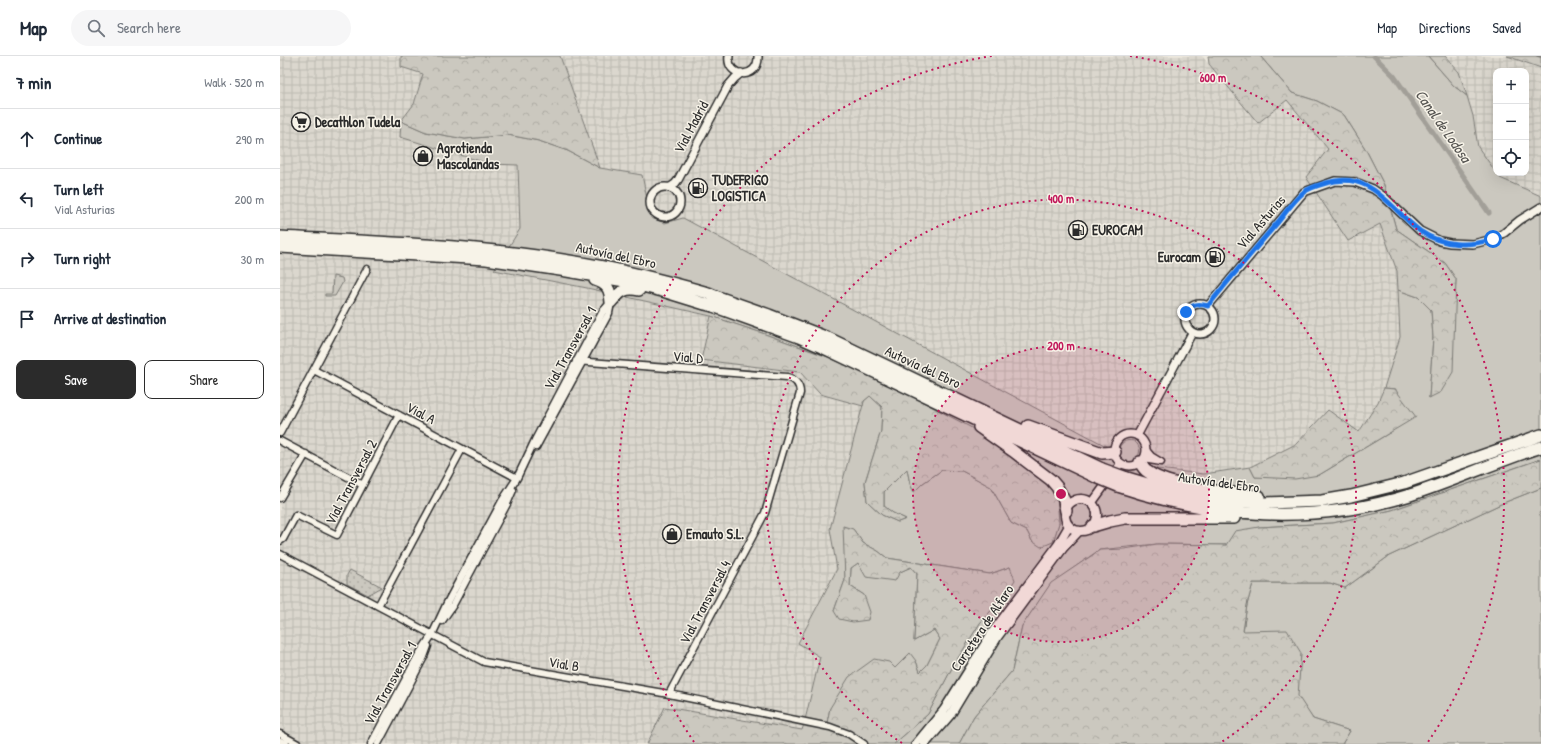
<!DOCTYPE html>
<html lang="en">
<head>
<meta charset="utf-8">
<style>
  body { margin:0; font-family:"Patrick Hand",sans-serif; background:#f6f6f7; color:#1f2937 }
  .controls { position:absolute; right:12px; top:12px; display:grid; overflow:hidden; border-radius:8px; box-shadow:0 4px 16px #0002 }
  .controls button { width:36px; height:36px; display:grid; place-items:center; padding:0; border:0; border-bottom:1px solid #e0e1e3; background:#fff; color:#1f2937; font:20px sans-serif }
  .stop { position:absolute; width:12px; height:12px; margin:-9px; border:3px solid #1a73e8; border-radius:50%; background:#fff }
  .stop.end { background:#1a73e8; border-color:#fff; box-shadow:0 1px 4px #0008 }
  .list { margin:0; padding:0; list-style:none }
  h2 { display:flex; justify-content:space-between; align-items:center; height:52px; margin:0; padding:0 16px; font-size:17px }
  h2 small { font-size:13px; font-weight:400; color:#747a83 }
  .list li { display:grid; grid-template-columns:26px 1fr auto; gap:12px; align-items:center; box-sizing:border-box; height:60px; padding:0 16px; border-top:1px solid #e0e1e3 }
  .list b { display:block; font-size:15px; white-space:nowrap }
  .list p { margin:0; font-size:13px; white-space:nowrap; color:#747a83 }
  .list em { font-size:13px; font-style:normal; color:#747a83 }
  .actions { display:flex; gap:8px; padding:12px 16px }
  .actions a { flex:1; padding:9px 0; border:1px solid #2b2b2b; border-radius:8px; text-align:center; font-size:14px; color:#2b2b2b }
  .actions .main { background:#2b2b2b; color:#fff }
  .icon { flex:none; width:22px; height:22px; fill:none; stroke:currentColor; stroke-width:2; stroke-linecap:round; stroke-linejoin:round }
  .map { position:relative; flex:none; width:1261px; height:688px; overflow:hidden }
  header { display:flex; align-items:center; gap:24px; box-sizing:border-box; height:56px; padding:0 20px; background:#fff; border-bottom:1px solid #e0e1e3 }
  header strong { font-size:19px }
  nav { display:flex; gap:22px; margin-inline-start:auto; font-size:14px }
  .search { width:280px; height:36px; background:#f6f6f7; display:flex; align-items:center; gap:10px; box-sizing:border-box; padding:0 14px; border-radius:22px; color:#747a83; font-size:15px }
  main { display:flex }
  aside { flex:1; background:#fff }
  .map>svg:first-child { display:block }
  .industrial { fill:url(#industrial-grid); fill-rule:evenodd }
  .green { fill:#cbc8bf; stroke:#7b7a75 }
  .forest { fill:url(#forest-crowns); stroke:#7b7a75 }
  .park { fill:url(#park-dots); stroke:#7b7a75 }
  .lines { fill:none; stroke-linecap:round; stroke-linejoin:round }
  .stream { stroke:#72716c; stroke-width:1.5 }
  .canal { stroke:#a29f98; stroke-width:5 }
  .minor-tunnel { stroke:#c5c1b9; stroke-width:6; stroke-dasharray:6 3; stroke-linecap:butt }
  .minor-casing { stroke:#2b2b2b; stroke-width:9 }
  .tertiary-casing { stroke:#2b2b2b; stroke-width:10 }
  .secondary-casing { stroke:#2b2b2b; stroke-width:11 }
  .motorway-casing { stroke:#2b2b2b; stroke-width:14 }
  .minor { stroke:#f7f3e8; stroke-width:6 }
  .tertiary { stroke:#f7f3e8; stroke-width:7 }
  .secondary { stroke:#f7f3e8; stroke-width:8 }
  .motorway { stroke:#f7f3e8; stroke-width:11 }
  .motorway-bridge-casing { stroke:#2b2b2b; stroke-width:14; stroke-linecap:butt }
  .motorway-bridge { stroke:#f7f3e8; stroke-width:11 }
  .route { stroke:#1a73e8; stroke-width:5 }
  .ring { fill:none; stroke:#c2185b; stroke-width:2; stroke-dasharray:2 4 }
  .labels { text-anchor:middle; stroke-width:3; stroke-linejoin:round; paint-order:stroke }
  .poi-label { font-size:14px; font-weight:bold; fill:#2b2b2b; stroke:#f7f3e8; text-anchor:start }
  .street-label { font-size:14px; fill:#2b2b2b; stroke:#f7f3e8 }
  .water-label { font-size:15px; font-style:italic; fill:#555451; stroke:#f7f3e8 }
  .centre { fill:#c2185b; stroke:#f7f3e8; stroke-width:2 }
  .ring-label { font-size:12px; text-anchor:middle; font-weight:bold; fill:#c2185b; stroke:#f7f3e8; stroke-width:3; stroke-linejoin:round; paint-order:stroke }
</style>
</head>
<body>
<header>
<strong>Map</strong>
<div class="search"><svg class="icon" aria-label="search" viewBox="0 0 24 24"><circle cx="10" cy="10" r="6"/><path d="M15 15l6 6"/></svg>Search here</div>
<nav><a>Map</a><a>Directions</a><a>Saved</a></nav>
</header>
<main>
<aside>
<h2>7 min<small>Walk · 520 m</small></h2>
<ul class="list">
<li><svg class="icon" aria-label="ahead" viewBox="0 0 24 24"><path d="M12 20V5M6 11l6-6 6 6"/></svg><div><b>Continue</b></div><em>290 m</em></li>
<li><svg class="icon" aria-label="left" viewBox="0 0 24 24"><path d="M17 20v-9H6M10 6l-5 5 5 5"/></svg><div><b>Turn left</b><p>Vial Asturias</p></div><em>200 m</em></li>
<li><svg class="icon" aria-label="right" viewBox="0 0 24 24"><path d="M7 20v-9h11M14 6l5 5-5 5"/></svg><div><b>Turn right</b></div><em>30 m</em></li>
<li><svg class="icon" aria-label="arrive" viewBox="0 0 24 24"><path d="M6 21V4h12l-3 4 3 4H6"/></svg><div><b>Arrive at destination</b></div></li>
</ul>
<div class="actions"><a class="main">Save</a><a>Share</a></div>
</aside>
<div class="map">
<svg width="1261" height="688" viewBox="0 0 1261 688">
  <defs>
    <pattern id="industrial-grid" width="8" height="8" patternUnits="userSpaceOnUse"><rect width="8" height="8" fill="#dbd7ce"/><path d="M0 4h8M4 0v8" fill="none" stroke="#bcb9b1"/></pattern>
    <pattern id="forest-crowns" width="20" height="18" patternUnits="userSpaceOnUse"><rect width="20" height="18" fill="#cbc8bf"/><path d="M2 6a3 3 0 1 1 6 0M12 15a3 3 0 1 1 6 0" fill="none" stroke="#aeaca4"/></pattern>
    <pattern id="park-dots" width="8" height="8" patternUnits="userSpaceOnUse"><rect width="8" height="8" fill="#cbc8bf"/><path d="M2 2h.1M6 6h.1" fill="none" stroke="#aeaca4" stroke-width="1.8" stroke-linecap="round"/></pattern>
  </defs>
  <rect width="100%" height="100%" fill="#ebe7dd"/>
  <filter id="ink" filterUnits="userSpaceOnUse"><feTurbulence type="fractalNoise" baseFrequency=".025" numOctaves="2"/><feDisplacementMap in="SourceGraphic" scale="8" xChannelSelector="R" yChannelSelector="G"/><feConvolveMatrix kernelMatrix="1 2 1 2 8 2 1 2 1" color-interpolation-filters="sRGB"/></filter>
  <g filter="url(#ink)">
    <path class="industrial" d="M0 0H121V11L143 18 134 48 121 65 210 108 238 109 240 173 215 214 307 232 431 260 421 304 520 316 540 338 583 350 550 473 557 513 518 586 540 601 522 674 386 651 367 688H0Z
      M280 0H922L978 67 1007 44 1048 93 1026 121 1068 185 1100 168 1117 215 1120 280 1109 321 1098 346 1078 377 1048 354 1016 388 970 411 924 418 877 413 826 390 385 167 370 162 362 119 320 112Z
      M1165 0H1227L1261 12V140L1220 122 1198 91 1193 60 1179 16ZM1216 15H1246V117H1216Z"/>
    <path class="green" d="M980 0H1148L1174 30 1187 40 1193 60 1198 91 1220 122 1261 140V403L1112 454 1053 467 979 471 946 489 877 488 819 494 771 528 742 570 732 615 694 660 679 688H614L648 658 673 610 700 567 725 539 730 511 710 518 607 502 598 495 583 487 573 473 565 501V524L554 555 584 539 570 530 571 512 578 507 587 521 620 516 631 511 637 518 634 585 654 574 660 583 647 609 640 616 636 605 615 612 550 652 547 667 524 668 540 601 518 587 557 513 550 473 584 345 590 340 602 351 601 375 585 426 587 445 602 459 618 466 626 463 613 457 604 450V436L627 413 630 428 634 436 643 427 662 414 682 415 711 431 731 467 747 475 752 485 773 486 779 467 777 440 626 337 548 301 482 277 431 260 307 232 214 214 240 173 238 109 210 108 120 81 121 65 146 76 185 83 228 79 259 85 288 95 320 112 362 119 371 162 385 167 403 162 826 390 838 395C840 387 845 383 854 385 861 390 861 397 856 403L877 413 924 418 970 411 975 421 1039 419 1111 376 1116 333 1104 332 1120 281 1118 234 1138 241 1151 254 1153 281 1149 342 1174 259 1176 223 1165 207 1116 173 1104 129 1086 94 1064 59 1037 45 1012 37Z
      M53 220 62 222 63 226 55 240H45V238H52Z
      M1261 432V455L1259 457 1261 461V688H1062L1070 675 1033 663 1017 640 1021 597 963 575 967 549 973 527H1050L1065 532 1109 500 1223 447Z"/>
    <path class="forest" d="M121 0H280L320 112 288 95 259 85 228 79 185 83 146 76 121 65 134 48 143 18 121 11Z
      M928 0H980L1012 37 1037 45 1064 59 1086 94 1104 129 1116 173 1165 207 1176 223 1173 316 1161 336 1149 342 1153 281 1151 254 1138 241 1118 234 1117 215 1100 168 1068 185 1026 121 1048 93 1007 44 978 67 929 8Z
      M1148 0H1165L1179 16 1187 40 1174 30Z
      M1227 0H1261V12Z
      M431 260 482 277 548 301 626 337 690 371 724 393 767 427 777 440 779 467 773 486 761 491 752 485 747 475 731 467 711 431 682 415 662 414 643 427 634 436 630 428 627 413 604 436V450L613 457 626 463 618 466 602 459 587 445 585 426 601 375 602 351 590 340 584 345 583 350 540 338 520 316 421 304Z
      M1104 332 1115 333 1136 361 1039 419 1015 423 975 421 970 411 1016 388 1048 354 1079 376 1098 346Z
      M1261 403V432L1223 447 1109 500 1065 532 1050 527H973L967 549 963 575 1007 574 1021 597 1018 640 1033 663 1070 675 1062 688H679L694 660 732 615 742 570 771 527 820 494 844 493 877 488 946 489 955 475 979 471 1053 467 1112 454Z
      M563 470 573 473 583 487 598 495 607 502 710 518 730 511 735 524 725 539 700 567 673 610 648 658 614 688H367L385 651 522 674 525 665 549 668 547 667 550 652 569 621 594 603 609 606 615 612 630 597 636 605 640 616 647 609 660 583 654 574 634 585 637 518 631 511 620 516 615 525 586 521 578 507 571 512 570 530 584 539 590 556 588 564 573 566 559 563 554 555 565 524Z"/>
    <path class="park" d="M70 514 102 531 88 539 67 528V519Z"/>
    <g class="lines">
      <path class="stream" d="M1257 0 1261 1"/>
      <path class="canal" d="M1094 0 1114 20 1209 157"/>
      <path class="minor-tunnel" d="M426 257 433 233"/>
      <g class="minor-casing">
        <path id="minor" d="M296 305 507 321C515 323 520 329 520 337L485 457 389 638
          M34 314 237 422
          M0 377 87 213
          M0 385 83 429
          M256 391 329 257 331 247
          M863 403 881 406 871 400 866 394
          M0 442 26 398
          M0 485 3 483 16 459 57 479 119 359
          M0 498 204 606 389 638 550 671 569 678 584 688
          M98 550 182 393
          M162 565 173 549 227 448 233 434
          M0 678 18 688
          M0 685 6 688
          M91 688 138 600 152 579 167 547 222 445 237 422 255 384 323 255 331 246
          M98 688 144 601 148 590"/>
      </g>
      <g class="tertiary-casing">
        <path id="tertiary" d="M449 0C446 22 479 25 478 0
          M370 146a15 15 0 1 1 30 0a15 15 0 1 1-30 0Z
          M389 132 395 128 398 124 448 30 455 22 461 17
          M905 263a15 15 0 1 1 30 0a15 15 0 1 1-30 0Z
          M928 250 1024 136 1055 125 1075 126 1093 133 1103 140 1140 175 1160 185 1170 187 1193 188 1213 183 1224 177 1240 164 1261 151
          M834 394a16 16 0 1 1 32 0a16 16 0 1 1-32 0Z
          M857 380 912 277
          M812 447 841 407"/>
      </g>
      <g class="secondary-casing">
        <path id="secondary" d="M785 459a16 16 0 1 1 32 0a16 16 0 1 1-32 0Z
          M636 688 664 654 712 577 778 489 789 470
          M645 688 671 658 718 580 783 492 799 475"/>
      </g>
      <g class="motorway-casing">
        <path id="motorway" d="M0 181C96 186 194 189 289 205 336 212 382 224 428 237
          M0 191 206 203 287 215 339 224 386 236 425 248
          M315 224C328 228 330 233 331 246
          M435 240 489 259 548 282 822 413
          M331 246C339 237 345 230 359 234
          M433 250 519 281 544 292 816 421
          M748 370 822 397 835 396
          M699 371 733 395 771 424 777 431 784 444 786 455
          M860 406C862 410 864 414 868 416 890 432 951 437 979 440
          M844 421 897 437 929 443 986 447 1042 445 1071 440 1124 427 1261 379
          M838 430C933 462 1034 469 1130 439 1174 425 1217 405 1261 391
          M813 470 830 465 845 462H954"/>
      </g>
      <use href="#minor" class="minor"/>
      <use href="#tertiary" class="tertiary"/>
      <use href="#secondary" class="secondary"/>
      <use href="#motorway" class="motorway"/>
      <g class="motorway-bridge-casing">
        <path id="motorway-bridge" d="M428 237 435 240
          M425 248 433 250
          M822 413 844 421
          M816 421 838 430"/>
      </g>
      <use href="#motorway-bridge" class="motorway-bridge"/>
    </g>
  </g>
  <g class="lines" filter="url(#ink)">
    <path class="route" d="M906 256C913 248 918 247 928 250 951 221 974 194 998 166 1005 157 1015 143 1024 136 1029 132 1039 129 1046 127 1091 113 1110 153 1140 175 1162 190 1189 191 1213 183"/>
  </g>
  <circle cx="781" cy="438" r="148" fill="#c2185b" fill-opacity=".12"/>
  <g class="ring">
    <circle cx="781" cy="438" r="148"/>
    <path d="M622 687A295 295 0 1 1 940 687"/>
    <path d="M414 686A443 443 0 0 1 712 0M850 0A443 443 0 0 1 1148 686"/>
  </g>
  <defs>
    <g id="supermarket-ring" transform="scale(1)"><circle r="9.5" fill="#f7f3e8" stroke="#2b2b2b" stroke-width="1.5"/><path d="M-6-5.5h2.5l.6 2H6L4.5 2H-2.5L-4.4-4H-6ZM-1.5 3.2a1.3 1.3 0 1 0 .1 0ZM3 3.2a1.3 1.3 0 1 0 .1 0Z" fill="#2b2b2b"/></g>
    <g id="shop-ring" transform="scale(1)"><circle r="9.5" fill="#f7f3e8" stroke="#2b2b2b" stroke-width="1.5"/><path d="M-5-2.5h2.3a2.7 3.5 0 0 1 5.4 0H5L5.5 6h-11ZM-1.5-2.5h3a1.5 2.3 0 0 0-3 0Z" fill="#2b2b2b"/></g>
    <g id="fuel-ring" transform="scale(1)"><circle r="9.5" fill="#f7f3e8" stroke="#2b2b2b" stroke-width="1.5"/><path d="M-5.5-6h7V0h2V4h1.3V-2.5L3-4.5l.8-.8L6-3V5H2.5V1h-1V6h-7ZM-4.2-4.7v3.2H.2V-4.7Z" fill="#2b2b2b"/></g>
  </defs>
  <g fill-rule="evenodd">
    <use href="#supermarket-ring" x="21" y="66"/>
    <use href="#shop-ring" x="143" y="100"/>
    <use href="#fuel-ring" x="418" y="132"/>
    <use href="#fuel-ring" x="798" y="174"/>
    <use href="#fuel-ring" x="935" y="201"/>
    <use href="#shop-ring" x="392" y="478"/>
  </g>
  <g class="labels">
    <g class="poi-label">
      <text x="35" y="71">Decathlon Tudela</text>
      <text x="157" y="97">Agrotienda<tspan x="157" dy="16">Mascolandas</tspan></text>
      <text x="432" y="129">TUDEFRIGO<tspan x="432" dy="16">LOGISTICA</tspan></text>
      <text x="812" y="179">EUROCAM</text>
      <text x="921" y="206" text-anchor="end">Eurocam</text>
      <text x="406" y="483">Emauto S.L.</text>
    </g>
    <g class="street-label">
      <text transform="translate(411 71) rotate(-62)" y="5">Vial Madrid</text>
      <text transform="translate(981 166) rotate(-49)" y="5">Vial Asturias</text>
      <text transform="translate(336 199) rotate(12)" y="5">Autovía del Ebro</text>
      <text transform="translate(290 292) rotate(-61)" y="5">Vial Transversal 1</text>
      <text transform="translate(408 301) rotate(5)" y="5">Vial D</text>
      <text transform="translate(643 311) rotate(25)" y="5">Autovía del Ebro</text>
      <text transform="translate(141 357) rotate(28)" y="5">Vial A</text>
      <text transform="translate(71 426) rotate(-62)" y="5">Vial Transversal 2</text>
      <text transform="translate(939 426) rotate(8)" y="5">Autovía del Ebro</text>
      <text transform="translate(425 546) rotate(-62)" y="5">Vial Transversal 4</text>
      <text transform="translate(702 572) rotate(-56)" y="5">Carretera de Alfaro</text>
      <text transform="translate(284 608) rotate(10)" y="5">Vial B</text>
      <text transform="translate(110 627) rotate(-61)" y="5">Vial Transversal 1</text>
    </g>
    <g class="water-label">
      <text transform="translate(1163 70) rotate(55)" y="5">Canal de Lodosa</text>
    </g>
  </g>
  <circle cx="781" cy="438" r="6" class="centre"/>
  <g class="ring-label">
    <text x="933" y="26">600 m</text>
    <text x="781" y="147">400 m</text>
    <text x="781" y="294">200 m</text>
  </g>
</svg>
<div class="controls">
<button>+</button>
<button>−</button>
<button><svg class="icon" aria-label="locate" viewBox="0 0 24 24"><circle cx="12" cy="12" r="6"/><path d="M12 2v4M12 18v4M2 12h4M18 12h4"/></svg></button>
</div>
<div class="stop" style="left:1213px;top:183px"></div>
<div class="stop end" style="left:906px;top:256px"></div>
</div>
</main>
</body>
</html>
